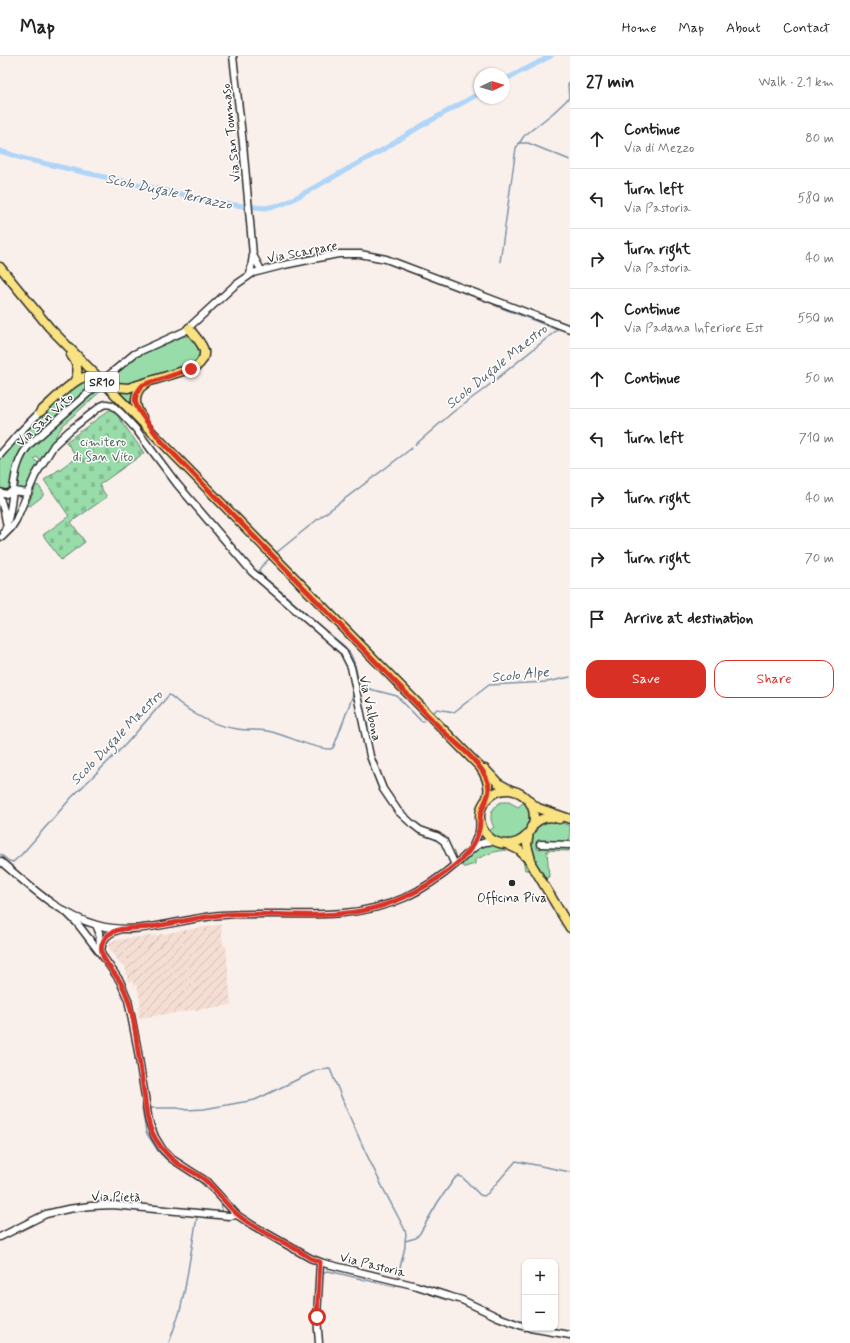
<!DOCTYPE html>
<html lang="en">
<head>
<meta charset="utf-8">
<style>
  body { margin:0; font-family:Mynerve,sans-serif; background:#f2f2f2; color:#222 }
  .controls { position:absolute; right:12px; bottom:12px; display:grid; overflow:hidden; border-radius:8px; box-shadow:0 1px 3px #0004 }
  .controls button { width:36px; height:36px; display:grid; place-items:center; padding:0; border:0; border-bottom:1px solid #e0e0e0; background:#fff; color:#222; font:20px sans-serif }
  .compass { position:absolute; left:474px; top:12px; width:36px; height:36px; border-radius:50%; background:#fff; box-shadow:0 1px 3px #0004; rotate:86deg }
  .stop { position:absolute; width:12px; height:12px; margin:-9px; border:3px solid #d93025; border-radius:50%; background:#fff }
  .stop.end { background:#d93025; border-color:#fff; box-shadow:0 1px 4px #0008 }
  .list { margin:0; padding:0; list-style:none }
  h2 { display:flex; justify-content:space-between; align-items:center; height:52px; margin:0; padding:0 16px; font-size:17px }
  h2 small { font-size:13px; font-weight:400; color:#767676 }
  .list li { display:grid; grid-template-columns:26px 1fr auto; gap:12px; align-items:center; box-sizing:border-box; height:60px; padding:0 16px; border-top:1px solid #e0e0e0 }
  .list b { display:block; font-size:15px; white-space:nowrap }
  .list p { margin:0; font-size:13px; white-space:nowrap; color:#767676 }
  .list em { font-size:13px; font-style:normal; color:#767676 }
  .actions { display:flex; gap:8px; padding:12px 16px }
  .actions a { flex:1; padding:9px 0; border:1px solid #d93025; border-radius:12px; text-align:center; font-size:14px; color:#d93025 }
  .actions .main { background:#d93025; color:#fff }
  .icon { flex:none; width:22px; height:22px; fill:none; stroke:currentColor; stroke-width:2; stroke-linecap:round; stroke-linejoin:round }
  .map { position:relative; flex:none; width:570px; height:1287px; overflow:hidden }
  header { display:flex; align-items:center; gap:24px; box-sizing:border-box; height:56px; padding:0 20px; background:#fff; border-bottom:1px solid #e0e0e0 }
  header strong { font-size:19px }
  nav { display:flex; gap:22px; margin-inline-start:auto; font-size:14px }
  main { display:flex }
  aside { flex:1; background:#fff }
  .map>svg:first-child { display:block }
  .industrial { fill:url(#industrial-furrows) }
  .grass { fill:#98dca9; stroke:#62846a }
  .cemetery { fill:url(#cemetery-stones); stroke:#62846a }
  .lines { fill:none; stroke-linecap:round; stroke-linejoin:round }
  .stream { stroke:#7a91a7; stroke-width:1.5 }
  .canal { stroke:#afd5f9; stroke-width:5 }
  .minor-casing { stroke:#2b2b2b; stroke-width:9 }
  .major-casing { stroke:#2b2b2b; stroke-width:11 }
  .minor { stroke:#fff; stroke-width:6 }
  .major { stroke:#f8e281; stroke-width:8 }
  .minor-bridge-casing { stroke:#2b2b2b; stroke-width:9; stroke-linecap:butt }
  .minor-bridge { stroke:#fff; stroke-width:6 }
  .route { stroke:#d93025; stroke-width:5 }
  .poi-dot { fill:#2b2b2b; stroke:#fff; stroke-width:1.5 }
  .labels { text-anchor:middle; stroke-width:3; stroke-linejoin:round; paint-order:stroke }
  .shield { fill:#fff; stroke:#6b6b6b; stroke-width:1 }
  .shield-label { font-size:12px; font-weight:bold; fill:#2b2b2b }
  .street-label { font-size:13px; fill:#2b2b2b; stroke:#fff }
  .park-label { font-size:13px; fill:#4c6051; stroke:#fff }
  .poi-label { font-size:13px; fill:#2b2b2b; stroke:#fff }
  .water-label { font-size:14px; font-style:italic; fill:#535e69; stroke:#fff }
</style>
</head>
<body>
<header>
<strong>Map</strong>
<nav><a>Home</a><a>Map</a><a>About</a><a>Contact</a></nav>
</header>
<main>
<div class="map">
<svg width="570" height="1287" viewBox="0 0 570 1287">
  <defs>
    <pattern id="industrial-furrows" width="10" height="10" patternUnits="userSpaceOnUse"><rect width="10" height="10" fill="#f4ddd3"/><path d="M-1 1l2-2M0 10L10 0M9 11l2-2" fill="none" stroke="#d1beb5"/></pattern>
    <pattern id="cemetery-stones" width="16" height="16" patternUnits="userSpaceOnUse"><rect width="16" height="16" fill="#98dca9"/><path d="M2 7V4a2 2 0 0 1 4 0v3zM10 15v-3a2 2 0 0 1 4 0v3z" fill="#83bd92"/></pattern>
  </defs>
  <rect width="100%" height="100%" fill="#faf0eb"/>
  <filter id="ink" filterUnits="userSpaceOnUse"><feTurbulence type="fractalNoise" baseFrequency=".025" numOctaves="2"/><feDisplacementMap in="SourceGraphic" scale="8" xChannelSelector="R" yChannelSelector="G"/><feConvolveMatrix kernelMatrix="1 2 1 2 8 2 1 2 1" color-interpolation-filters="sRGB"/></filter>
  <g filter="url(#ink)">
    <path class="industrial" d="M221 868 223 890H226L231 949 139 962 138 952 141 951 137 929 134 930 133 925 128 926 125 910 120 908 109 892 110 886 114 884 157 879Z"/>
    <path class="grass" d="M187 280 193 281 201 291 200 302 192 310 123 330 109 323C116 317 123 310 130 305 140 298 176 281 187 280Z
      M86 323 95 326 42 372 23 391 17 403 10 432 6 434 0 432C0 423 0 413 0 404 2 391 64 338 77 326Z
      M100 332 102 334 63 369 41 404 36 401 34 403 39 408 27 432 24 433 18 431 20 411 23 402 33 389Z
      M136 332 133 349 119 335Z
      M38 429 43 436V440L30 450 28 449 36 430Z
      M501 746H509L518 751 524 746C541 772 510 797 489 775L494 771C488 761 491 752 501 746Z
      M557 765 570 770V787L537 786V793H541V790L568 792 569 795 547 794 549 821 544 822C537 808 524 791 533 776 535 772 537 768 541 766 545 764 552 765 557 765Z
      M485 788C491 788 494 790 500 792 520 796 521 796 532 814H525C522 783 494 795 475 804V808L465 811H463L462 808 479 791Z"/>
    <path class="cemetery" d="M112 352 144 397 99 429 107 441 71 466 85 486 61 504 43 479 69 460 44 424 77 401 66 386Z"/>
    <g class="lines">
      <path class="stream" d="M518 87H528L570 104
        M500 206 516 92 524 80 553 57 569 42 568 29 570 26
        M415 389 453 356 483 334 557 274 546 269 494 249
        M276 497 318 463 412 392
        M269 503 260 512 259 515 261 519C285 537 306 559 329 578 337 585 346 589 351 599 356 609 358 621 359 632
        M358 630 397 640 421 665H424
        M434 656 437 653 454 656 489 629 547 626 570 621
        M0 798 9 805 13 806 22 798 72 741 126 688 169 639 171 640C191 658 212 670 238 673 250 675 260 673 272 676 291 681 310 692 330 693L333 692 336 685 353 639
        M144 1052H142L146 1076 158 1095 166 1103 200 1126 218 1143
        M149 1052H177L187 1054 204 1053 255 1044 317 1014 330 1013C351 1067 376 1121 404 1172L406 1178 405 1185
        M215 1156 222 1154 221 1145
        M322 1217 327 1215 333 1216 395 1231 396 1228
        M397 1224 405 1191V1185L416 1182 420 1177 438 1146 455 1122 459 1120 462 1121 480 1139 484 1140 488 1137 516 1105 570 1116
        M320 1254 321 1271
        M169 1287 180 1255 185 1232 197 1161"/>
      <path class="canal" d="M504 24 551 0
        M0 95 25 103 224 148 265 152 280 149 288 146 384 93 421 70 480 37"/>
      <g class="minor-casing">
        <path id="minor" d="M233 0 243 88 253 199 261 214
          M250 219 253 199
          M109 319 134 298 185 275 234 230 253 217 284 209 338 198H360L386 203 570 273
          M0 399 19 377 40 356
          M0 436 6 438 13 435 28 437
          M0 442 4 455 6 466
          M4 476C17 448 7 411 31 387L94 332
          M2 481 11 472 16 464 35 420 54 389 69 375 101 350 106 348 112 349 121 357 135 372 177 428 252 516 343 595 351 611 370 700 383 733 398 755 411 767 420 774 437 780 444 785 455 809
          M540 788 570 789
          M472 792 479 776 480 763
          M0 805C30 830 59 859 97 869 139 881 181 862 222 859 285 854 345 868 404 842 423 833 441 821 457 807 465 801 471 792 480 788 486 785 492 785 498 786
          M66 856 77 867 104 902 120 925 128 944 137 990 149 1066 155 1081 163 1094 172 1103 206 1125 237 1159 252 1169 310 1202 323 1207 417 1230 448 1240 462 1244 498 1261 525 1271
          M96 869 99 876 100 891
          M102 899C99 886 107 877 119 874
          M0 1181 46 1158 68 1153 90 1150 113 1149 229 1160 237 1159
          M530 1272 570 1279
          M319 1287 317 1261 320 1206"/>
      </g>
      <g class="major-casing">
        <path id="major" d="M0 211 49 271 480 711C487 721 492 732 486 744
          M71 299C78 308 80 316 74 326
          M107 324 116 331 128 332 196 311C214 296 198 285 189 272
          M40 356C50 348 73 323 85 321 91 320 95 323 99 327
          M142 361C134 351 133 335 145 328
          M485 713 498 727 511 734
          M480 761a27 27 0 1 1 54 0a27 27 0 1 1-54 0Z
          M529 745 538 752 570 763
          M531 771C539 762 549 759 559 763
          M529 776 527 789 531 804
          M506 788 519 794 529 804 570 872"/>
      </g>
      <use href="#minor" class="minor"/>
      <use href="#major" class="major"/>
      <g class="minor-bridge-casing">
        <path id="minor-bridge" d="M94 332 109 319"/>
      </g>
      <use href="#minor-bridge" class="minor-bridge"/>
    </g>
  </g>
  <g class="lines" filter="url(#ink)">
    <path class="route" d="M191 313 143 329C128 344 138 354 148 367 154 375 159 383 166 390L443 675C457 689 489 712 489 733 489 744 480 751 480 764 480 786 466 801 449 814 423 834 393 849 361 855 319 863 276 857 234 858 205 859 178 867 150 871 136 873 110 869 103 886 96 900 114 915 121 927 132 947 135 972 138 995 140 1009 142 1023 144 1037 146 1049 146 1062 151 1074 156 1086 166 1099 177 1107 186 1113 196 1117 205 1124 217 1134 225 1148 237 1158 248 1168 261 1174 273 1181 285 1187 298 1194 310 1202L320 1206 317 1261"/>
  </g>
  <circle class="poi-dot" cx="512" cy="827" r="4"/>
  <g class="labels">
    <rect class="shield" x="85" y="316" width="34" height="20" rx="3"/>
    <g class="shield-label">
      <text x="102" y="330">SR10</text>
    </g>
    <g class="street-label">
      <text transform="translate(230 77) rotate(-96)" y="5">Via San Tommaso</text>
      <text transform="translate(302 195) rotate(-11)" y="5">Via Scarpare</text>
      <text transform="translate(44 363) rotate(-43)" y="5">Via San Vito</text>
      <text transform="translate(371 652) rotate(78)" y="5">Via Valbona</text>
      <text transform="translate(116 1140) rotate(1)" y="5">Via Pietà</text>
      <text transform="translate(373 1208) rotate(14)" y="5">Via Pastoria</text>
    </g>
    <g class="park-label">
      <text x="103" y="390">cimitero<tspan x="103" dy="15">di San Vito</tspan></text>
    </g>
    <g class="poi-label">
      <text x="512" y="846">Officina Piva</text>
    </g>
    <g class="water-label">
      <text transform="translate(169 135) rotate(12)" y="5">Scolo Dugale Terrazzo</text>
      <text transform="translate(496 310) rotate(-39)" y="5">Scolo Dugale Maestro</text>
      <text transform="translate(520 618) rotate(-6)" y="5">Scolo Alpe</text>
      <text transform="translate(116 681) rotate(-46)" y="5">Scolo Dugale Maestro</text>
    </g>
  </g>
</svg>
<div class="controls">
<button>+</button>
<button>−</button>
</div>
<svg class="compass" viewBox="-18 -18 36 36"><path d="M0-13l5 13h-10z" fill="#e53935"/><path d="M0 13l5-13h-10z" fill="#767676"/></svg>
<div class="stop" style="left:317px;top:1261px"></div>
<div class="stop end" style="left:191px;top:313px"></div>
</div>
<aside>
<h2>27 min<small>Walk · 2.1 km</small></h2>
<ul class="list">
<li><svg class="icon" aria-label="ahead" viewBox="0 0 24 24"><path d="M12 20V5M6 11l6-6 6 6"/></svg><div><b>Continue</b><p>Via di Mezzo</p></div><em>80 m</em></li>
<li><svg class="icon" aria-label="left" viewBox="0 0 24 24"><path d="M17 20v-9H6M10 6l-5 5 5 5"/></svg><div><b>Turn left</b><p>Via Pastoria</p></div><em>580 m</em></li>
<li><svg class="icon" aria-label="right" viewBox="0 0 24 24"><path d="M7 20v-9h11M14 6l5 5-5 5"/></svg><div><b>Turn right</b><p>Via Pastoria</p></div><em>40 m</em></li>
<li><svg class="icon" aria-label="ahead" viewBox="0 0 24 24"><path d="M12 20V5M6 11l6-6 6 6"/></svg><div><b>Continue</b><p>Via Padana Inferiore Est</p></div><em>550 m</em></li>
<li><svg class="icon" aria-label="ahead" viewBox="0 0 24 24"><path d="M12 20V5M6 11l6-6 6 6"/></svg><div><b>Continue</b></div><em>50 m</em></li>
<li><svg class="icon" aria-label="left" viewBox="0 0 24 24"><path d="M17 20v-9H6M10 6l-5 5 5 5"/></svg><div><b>Turn left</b></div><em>710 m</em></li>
<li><svg class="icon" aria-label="right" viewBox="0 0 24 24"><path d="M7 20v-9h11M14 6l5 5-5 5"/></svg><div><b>Turn right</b></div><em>40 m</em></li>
<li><svg class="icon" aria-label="right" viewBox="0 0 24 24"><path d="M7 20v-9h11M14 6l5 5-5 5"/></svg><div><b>Turn right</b></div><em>70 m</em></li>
<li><svg class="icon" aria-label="arrive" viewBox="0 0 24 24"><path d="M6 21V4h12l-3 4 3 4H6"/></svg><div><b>Arrive at destination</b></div></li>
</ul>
<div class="actions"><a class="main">Save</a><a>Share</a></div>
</aside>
</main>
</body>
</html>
